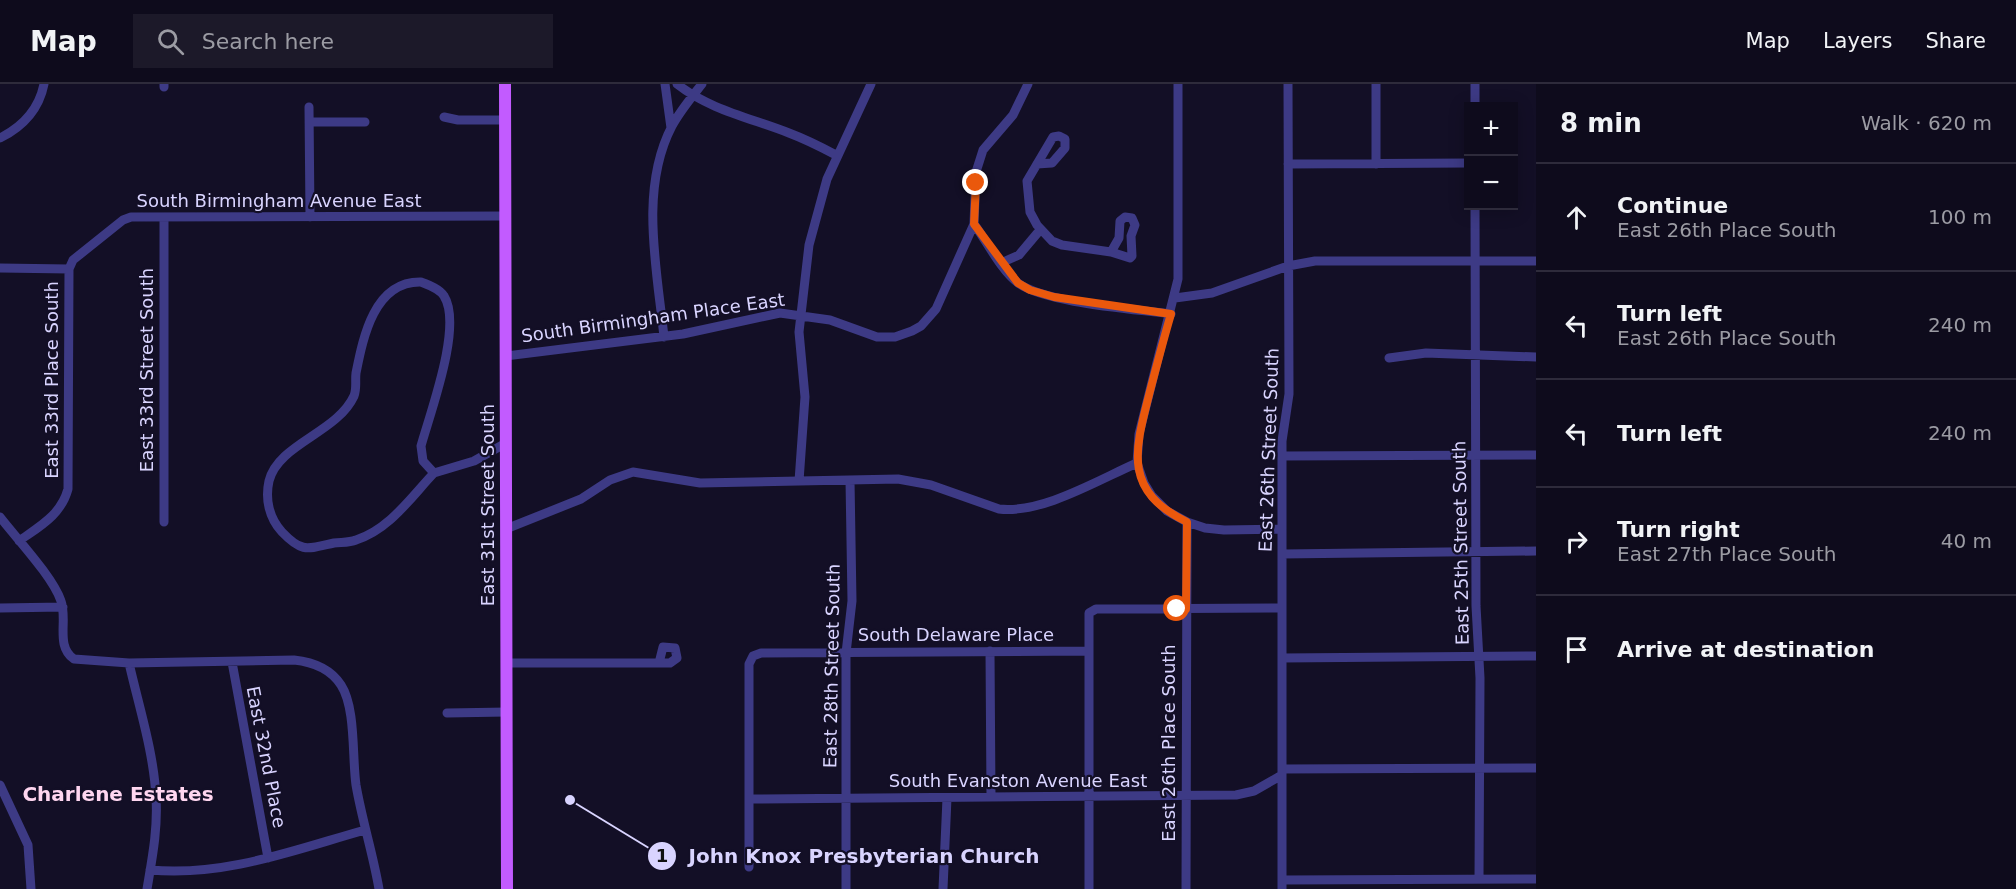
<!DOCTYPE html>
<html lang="en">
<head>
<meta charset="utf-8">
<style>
  body { margin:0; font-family:"DejaVu Sans",sans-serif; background:#1c1929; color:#f1f3f6 }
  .controls { position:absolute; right:18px; top:18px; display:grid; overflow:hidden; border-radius:0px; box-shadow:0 3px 15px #0003 }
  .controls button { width:54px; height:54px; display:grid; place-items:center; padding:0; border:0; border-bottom:2px solid #2e2b3b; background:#0e0b1c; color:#f1f3f6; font:30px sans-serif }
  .stop { position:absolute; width:18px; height:18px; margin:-14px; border:4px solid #ea580c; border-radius:50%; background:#fff }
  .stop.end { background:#ea580c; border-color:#fff; box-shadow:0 2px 6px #0008 }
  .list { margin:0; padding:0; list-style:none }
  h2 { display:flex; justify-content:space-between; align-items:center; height:78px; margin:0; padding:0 24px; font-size:26px }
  h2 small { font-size:20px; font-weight:400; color:#9b9ba3 }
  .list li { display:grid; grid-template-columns:39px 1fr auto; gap:18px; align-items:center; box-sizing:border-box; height:108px; padding:0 24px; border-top:2px solid #2e2b3b }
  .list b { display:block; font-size:22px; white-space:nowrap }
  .list p { margin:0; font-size:20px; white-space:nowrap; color:#9b9ba3 }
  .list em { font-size:20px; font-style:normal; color:#9b9ba3 }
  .icon { flex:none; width:33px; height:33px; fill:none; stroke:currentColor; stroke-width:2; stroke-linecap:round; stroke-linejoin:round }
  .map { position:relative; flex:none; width:1536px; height:805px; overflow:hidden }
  header { display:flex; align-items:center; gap:36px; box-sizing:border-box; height:84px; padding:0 30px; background:#0e0b1c; border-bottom:2px solid #2e2b3b }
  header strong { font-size:28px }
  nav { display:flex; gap:33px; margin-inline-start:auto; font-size:21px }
  .search { width:420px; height:54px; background:#1c1929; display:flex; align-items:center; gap:15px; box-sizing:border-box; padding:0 21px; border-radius:0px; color:#9b9ba3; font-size:22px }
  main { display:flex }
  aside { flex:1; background:#0e0b1c }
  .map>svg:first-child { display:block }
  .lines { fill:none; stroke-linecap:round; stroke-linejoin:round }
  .minor { stroke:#3d3a85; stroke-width:9 }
  .major { stroke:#c25bff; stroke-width:12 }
  .route { stroke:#ea580c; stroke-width:8 }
  .labels { text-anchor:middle; stroke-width:4.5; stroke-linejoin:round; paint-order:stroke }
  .street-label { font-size:18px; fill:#d9d4ff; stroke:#130f26 }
  .neighbourhood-label { font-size:20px; font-weight:bold; fill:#ffd6f0; stroke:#130f26 }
  .leader { fill:none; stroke:#d9d4ff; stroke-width:2 }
  .callout-dot { fill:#d9d4ff; stroke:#130f26; stroke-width:2 }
  .mark-label { font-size:18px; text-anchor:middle; font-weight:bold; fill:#111 }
  .callout-label { font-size:20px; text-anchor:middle; font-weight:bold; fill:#d9d4ff; stroke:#130f26; stroke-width:4.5; stroke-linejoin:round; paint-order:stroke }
</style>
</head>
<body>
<header>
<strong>Map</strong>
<div class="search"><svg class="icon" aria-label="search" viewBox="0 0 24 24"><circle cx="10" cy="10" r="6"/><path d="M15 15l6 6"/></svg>Search here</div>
<nav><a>Map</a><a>Layers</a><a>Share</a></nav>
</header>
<main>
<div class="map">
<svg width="1536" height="805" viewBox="0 0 1536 805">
  <rect width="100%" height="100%" fill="#130f26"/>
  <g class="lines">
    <path class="minor" d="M164 0V3
      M665 0 671 44
      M677 0C710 26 751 34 789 49 805 55 821 63 836 71
      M1178 0V195L1139 350 1137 379 1144 399 1152 412 1167 427 1187 438 1205 444 1224 446 1282 445
      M1376 0V80
      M1475 0V22
      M309 23 310 133
      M444 33 458 36H505
      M310 38H365
      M0 54C22 43 39 25 44 0
      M1037 80 1052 79 1065 64V55L1059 52 1053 53 1027 97 1030 128 1037 141 1052 157 1062 161 1111 168 1130 174 1132 172 1131 152 1135 141 1132 134 1125 133 1120 137 1119 154 1111 168
      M1288 80 1468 79
      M1475 122 1476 522 1480 594 1479 795
      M164 134V438
      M974 140C988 159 1000 185 1018 199 1045 219 1135 225 1171 230
      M1001 179 1019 171 1040 146
      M0 184 69 185 73 176 123 136 131 133 505 132
      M421 198C429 201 440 205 444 212 463 242 430 329 421 362L423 377 434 389C411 413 390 445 356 456 349 459 341 458 334 459 307 465 302 469 282 448 269 434 265 415 269 397 278 360 337 349 354 312 357 304 355 297 356 289 363 254 374 197 421 198Z
      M1175 214 1212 209 1288 182 1315 177H1536
      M664 253C657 185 639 105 672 42 680 27 691 14 702 0
      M506 272 683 250 780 229 830 236 877 253H895L912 247 921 242 936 225 974 140 976 88 983 66 1013 31 1028 0
      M1389 274 1426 269 1536 273
      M1282 372 1536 371
      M434 389 474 377 506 359
      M799 397 805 313 799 248 809 161 827 95 871 0
      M0 433C17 455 53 493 61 517 68 536 55 562 74 575L129 579 294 576C313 578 330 584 341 601 356 624 352 673 356 701 362 736 373 770 379 805
      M506 445 581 415 610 396 633 388 700 399 898 395 931 401 999 425C1042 430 1098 396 1137 379
      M19 457C40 442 61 431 68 405L69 185
      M1282 470 1536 467
      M0 524 63 523
      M990 567 991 713
      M1282 574 1536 572
      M232 578 268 774
      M129 579C139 623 154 669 156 714 158 745 152 775 147 805
      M507 579H670L677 574 675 564 663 563 659 579
      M447 629 507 628
      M1282 685 1536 684
      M0 701 28 761 31 805
      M749 715 1236 711 1254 707 1282 691
      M749 783V580L753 572 761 569 1088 567
      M150 786C225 793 294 766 365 746
      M1282 796 1536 795
      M846 805V569L852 517 850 396
      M943 805 947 714
      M1089 805V529L1096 525 1282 524
      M1186 805 1187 438
      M1282 805V357L1289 310 1288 0"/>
    <path class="major" d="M505 0 507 805"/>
  </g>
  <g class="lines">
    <path class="route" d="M976 99 974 140 1018 199 1030 206 1054 213 1171 230C1163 257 1156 284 1149 311 1134 369 1124 407 1187 438L1186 525H1177"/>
  </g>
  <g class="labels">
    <g class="street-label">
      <text x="279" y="123">South Birmingham Avenue East</text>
      <text transform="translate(653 234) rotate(-8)" y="6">South Birmingham Place East</text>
      <text transform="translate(147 286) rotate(-90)" y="6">East 33rd Street South</text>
      <text transform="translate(52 296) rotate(-90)" y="6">East 33rd Place South</text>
      <text transform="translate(1269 366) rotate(-88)" y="6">East 26th Street South</text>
      <text transform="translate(488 421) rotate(-90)" y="6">East 31st Street South</text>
      <text transform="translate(1461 459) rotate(-91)" y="6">East 25th Street South</text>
      <text x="956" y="557">South Delaware Place</text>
      <text transform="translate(832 582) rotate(-89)" y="6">East 28th Street South</text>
      <text transform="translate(1169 659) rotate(-90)" y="6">East 26th Place South</text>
      <text transform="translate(266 673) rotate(79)" y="6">East 32nd Place</text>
      <text x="1018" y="703">South Evanston Avenue East</text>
    </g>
    <g class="neighbourhood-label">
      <text x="118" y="717">Charlene Estates</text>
    </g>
  </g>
  <path class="leader" d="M570 716L662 772"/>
  <g class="callout-dot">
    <circle cx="570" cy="716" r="6"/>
    <circle cx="662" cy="772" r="15"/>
  </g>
  <g class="mark-label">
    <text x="662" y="778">1</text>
  </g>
  <g class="callout-label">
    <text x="864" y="779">John Knox Presbyterian Church</text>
  </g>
</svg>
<div class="controls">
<button>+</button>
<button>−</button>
</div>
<div class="stop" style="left:1177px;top:525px"></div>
<div class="stop end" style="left:976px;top:99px"></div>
</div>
<aside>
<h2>8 min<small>Walk · 620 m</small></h2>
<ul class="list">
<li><svg class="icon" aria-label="ahead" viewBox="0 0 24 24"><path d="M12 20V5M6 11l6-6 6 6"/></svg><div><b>Continue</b><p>East 26th Place South</p></div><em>100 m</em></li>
<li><svg class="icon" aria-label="left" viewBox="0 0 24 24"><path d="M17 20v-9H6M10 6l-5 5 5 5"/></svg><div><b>Turn left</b><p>East 26th Place South</p></div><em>240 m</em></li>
<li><svg class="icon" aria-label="left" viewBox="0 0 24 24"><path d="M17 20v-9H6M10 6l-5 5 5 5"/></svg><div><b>Turn left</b></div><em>240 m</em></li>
<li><svg class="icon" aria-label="right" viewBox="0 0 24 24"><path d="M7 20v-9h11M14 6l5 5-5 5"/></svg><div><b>Turn right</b><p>East 27th Place South</p></div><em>40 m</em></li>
<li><svg class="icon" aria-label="arrive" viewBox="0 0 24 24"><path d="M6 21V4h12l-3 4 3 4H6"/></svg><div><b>Arrive at destination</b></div></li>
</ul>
</aside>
</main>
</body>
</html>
